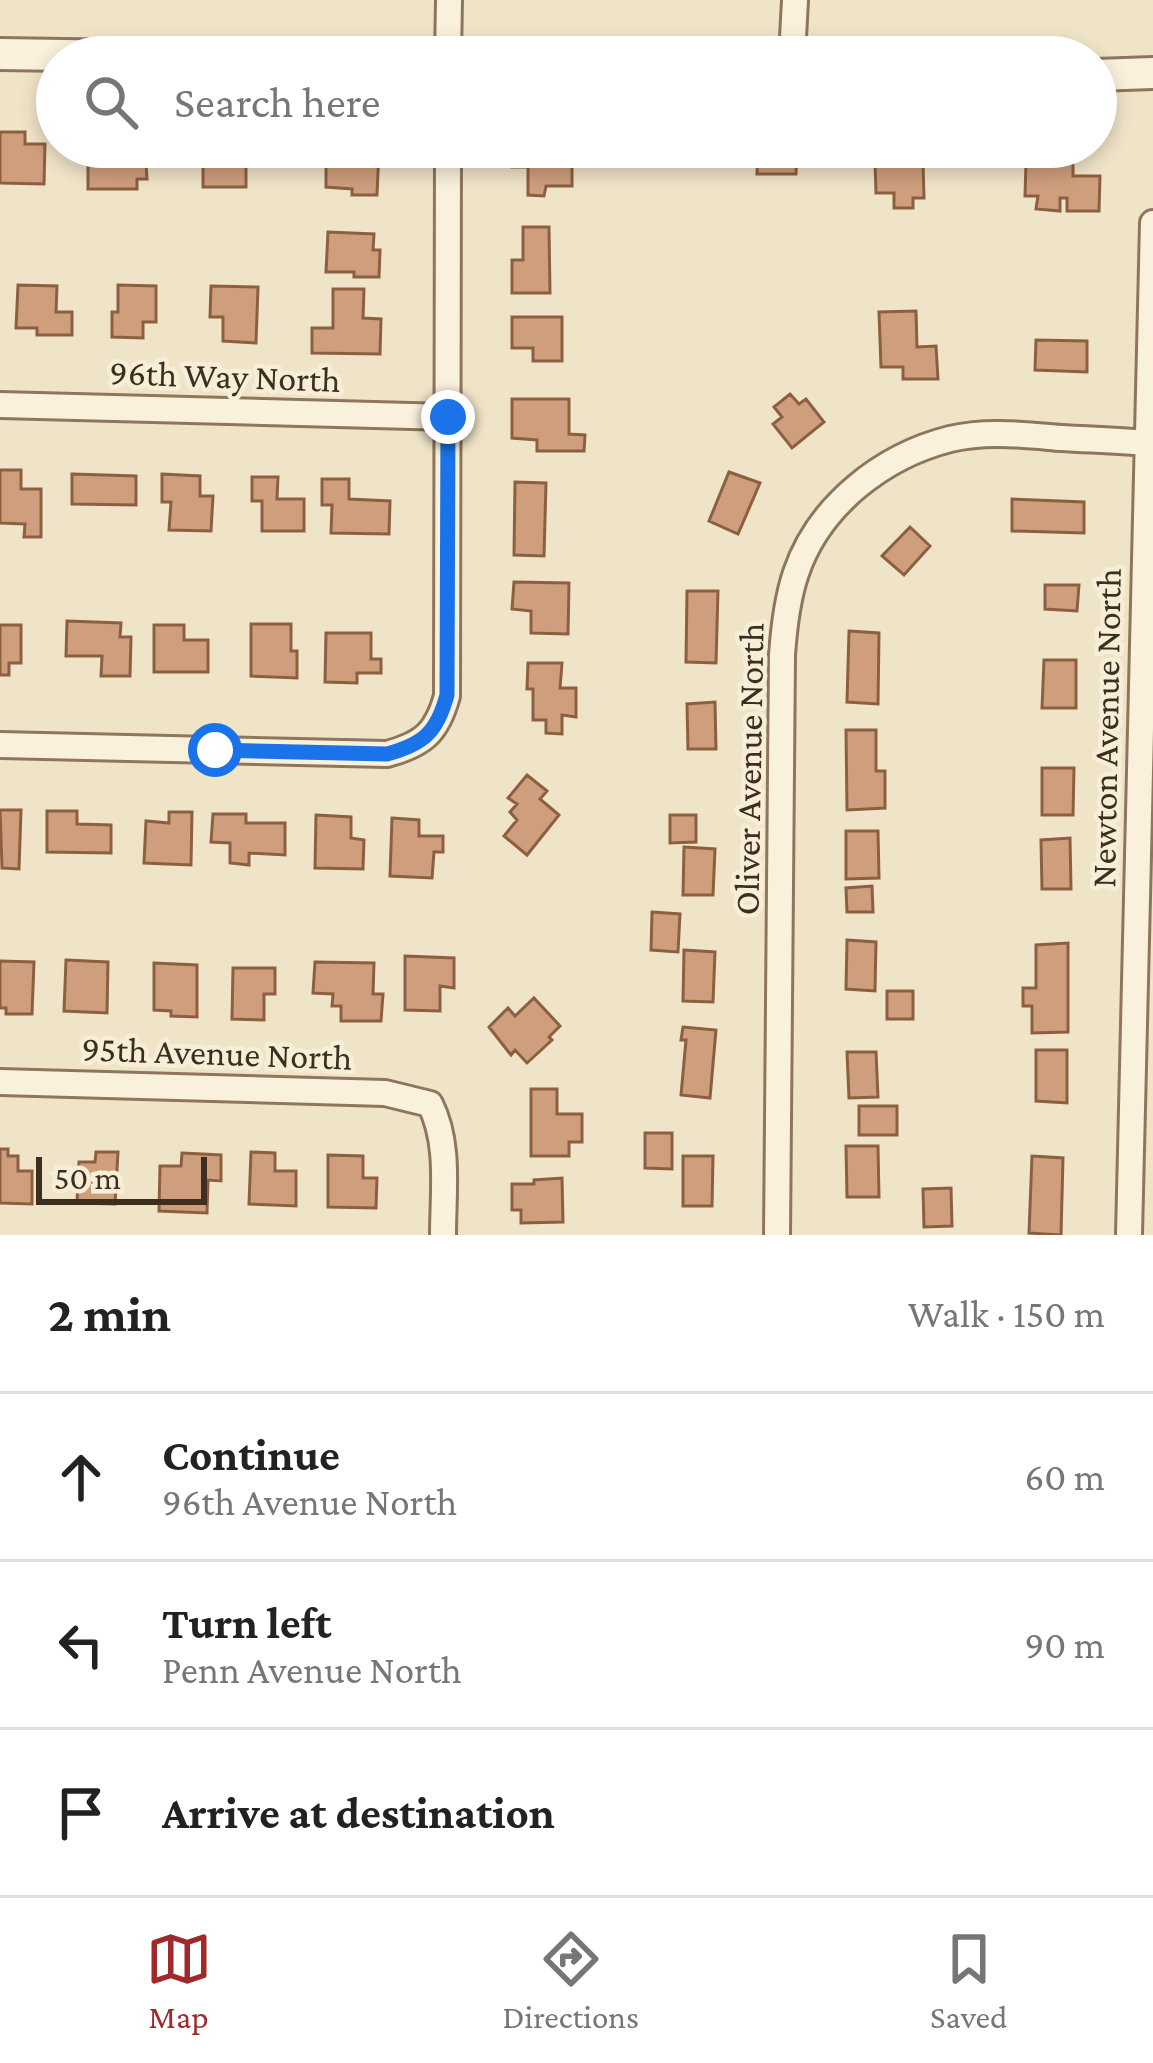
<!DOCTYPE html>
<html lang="en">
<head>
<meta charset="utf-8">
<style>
  body { margin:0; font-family:"Crimson Pro",serif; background:#f6f6f6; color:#222 }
  .scale { position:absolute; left:36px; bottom:30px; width:171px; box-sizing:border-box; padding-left:12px; border:6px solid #3d2e20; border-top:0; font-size:33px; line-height:42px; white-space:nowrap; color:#3d2e20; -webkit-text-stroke:9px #f7eed8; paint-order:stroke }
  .stop { position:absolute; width:36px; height:36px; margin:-27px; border:9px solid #1a73e8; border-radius:50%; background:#fff }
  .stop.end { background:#1a73e8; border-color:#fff; box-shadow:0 3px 12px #0008 }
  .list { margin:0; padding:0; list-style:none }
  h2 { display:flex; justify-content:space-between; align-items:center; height:156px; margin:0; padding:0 48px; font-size:51px }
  h2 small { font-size:39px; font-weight:400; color:#767676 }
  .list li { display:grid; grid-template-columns:78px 1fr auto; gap:36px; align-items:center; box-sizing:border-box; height:168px; padding:0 48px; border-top:3px solid #e0e0e0 }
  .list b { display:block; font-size:45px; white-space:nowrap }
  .list p { margin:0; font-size:39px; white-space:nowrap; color:#767676 }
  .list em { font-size:39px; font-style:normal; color:#767676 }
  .icon { flex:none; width:66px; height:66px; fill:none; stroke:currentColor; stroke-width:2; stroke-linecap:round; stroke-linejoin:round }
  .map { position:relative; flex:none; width:1153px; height:1235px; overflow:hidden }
  .search { position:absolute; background:#fff; box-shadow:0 6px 18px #0003; left:36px; right:36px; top:36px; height:132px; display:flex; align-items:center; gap:30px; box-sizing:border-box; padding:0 42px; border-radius:66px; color:#767676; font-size:45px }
  .sheet { height:660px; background:#fff }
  nav { display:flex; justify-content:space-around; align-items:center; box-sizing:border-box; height:168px; border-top:3px solid #e0e0e0; background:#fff; font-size:33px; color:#767676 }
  nav a { display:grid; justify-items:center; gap:6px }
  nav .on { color:#9e2a2b }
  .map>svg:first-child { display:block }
  .building { fill:#cf9f7d; stroke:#8d5f41; stroke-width:3 }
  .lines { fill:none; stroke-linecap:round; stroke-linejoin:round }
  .minor-casing { stroke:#8d765c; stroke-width:30 }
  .tertiary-casing { stroke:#8d765c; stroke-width:36 }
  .minor { stroke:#faf1dc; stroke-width:24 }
  .tertiary { stroke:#faf1dc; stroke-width:30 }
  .route { stroke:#1a73e8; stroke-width:15 }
  .labels { text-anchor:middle; stroke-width:9; stroke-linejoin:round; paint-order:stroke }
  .street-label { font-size:36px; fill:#3d2e20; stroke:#f7eed8 }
</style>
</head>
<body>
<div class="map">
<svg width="1153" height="1235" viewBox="0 0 1153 1235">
  <rect width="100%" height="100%" fill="#f0e4c8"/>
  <path class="building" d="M0 132H25V144H45L44 184 0 183Z
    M105 147H145L147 179H137V189H88V157H105Z
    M197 147H233V158H246V187H203V163H197Z
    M512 147H572V186H546L544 196 528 195V167H512Z
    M693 147H744V160H715V154L693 153Z
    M758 147H797L796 174H757Z
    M326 148 379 150 377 195H352V189L326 187Z
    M923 161 924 198H913V208H894V193H876L875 163Z
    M1026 163H1073V176H1100L1099 211H1067V198H1060V211L1036 209 1038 196H1025Z
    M523 227H549L550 293H512V260H523Z
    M328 232 374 234 373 250H380L379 277H354V272H326Z
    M18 285 57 286 56 312H72V335H37V328H16Z
    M118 285 156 286V322H143V338L112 337V312H118Z
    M211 286 258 287 256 343 223 341V317H210Z
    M333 289H364L363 318 381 319 380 354 312 353V328H333Z
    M916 311 917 347 936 346 938 379H903V367H881L879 312Z
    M512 317H562V361H533V348H512Z
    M1036 340 1087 341V372L1035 370Z
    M790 394 799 404 806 399 824 422 792 448 773 424 782 417 774 407Z
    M512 399H569V434L585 435 584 451H537V440L512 438Z
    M0 470H21V489H41V537H24L25 524 0 523Z
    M729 472 760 483 738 534 709 521Z
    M72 474 136 476V505L72 504Z
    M162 474 200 476V496H213L211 531 169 530 171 502H162Z
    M252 477H278L277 499H304V531H262V501H252Z
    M322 479H349V499L390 501 389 534 331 533 332 505H322Z
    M515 482 546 483 544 556 514 555Z
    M1012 499 1084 502V533L1012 531Z
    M910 527 930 546 904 575 882 556Z
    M514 582 569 583 568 634 531 633V611L512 609Z
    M1045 585H1079L1077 611 1045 609Z
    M687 591H718L716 663 686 662Z
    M67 621 121 623 120 637H131L130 676H101L102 656H66Z
    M251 624H291V651H297V678L251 676Z
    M0 625H21V663H9V675H0Z
    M154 625H184V640H208V672H154Z
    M849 631 879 633 878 704 847 702Z
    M326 633H371V659H381V673H357V683L325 682Z
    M1044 660H1076V708H1042Z
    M528 663H562L560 688H576V717L562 715V734L546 733V720H533V689H527Z
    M715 702 716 749H688L687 704Z
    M846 730H876V771H885V808L847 810Z
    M1042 768H1074L1073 815H1042Z
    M527 775 547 791 540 799 559 815 527 855 504 836 517 820 510 812 517 804 508 798Z
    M0 810H21L19 869 2 868Z
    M47 811H77V824L111 825V853L47 852Z
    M169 812H192L191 865 144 863 146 821 169 823Z
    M213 814H246V823H285V855L249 853V865L230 863V843L211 842Z
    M316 815 351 817V838L364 840 363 869 315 868Z
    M670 815H696V842L670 843Z
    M392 818 419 820V836H443V852H434L432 878 390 876Z
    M846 831H878L879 878 846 879Z
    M1070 838 1071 889H1042L1041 840Z
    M684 847 715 849 713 895H683Z
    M872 886 873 912H847L846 888Z
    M652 912 680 914 678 952 651 950Z
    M847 940 876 942 875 991 846 989Z
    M1068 943V1032L1032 1033V1006H1023V988H1036V945Z
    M684 950 715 952 713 1002 683 1001Z
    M405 956 454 958V988L440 986V1011L405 1010Z
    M66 960 108 962 107 1013 64 1011Z
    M0 961 34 962 32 1014H6V1008H0Z
    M315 962 374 963 373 994H383L381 1021H341V1006H332L333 994 313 993Z
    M154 963 197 965V1017L171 1016V1011L154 1010Z
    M233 968H275V994H264V1020L232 1019Z
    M887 991H913V1019H887Z
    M534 998 560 1026 549 1037 552 1040 527 1063 515 1050 511 1055 489 1027 508 1008 515 1016Z
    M683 1027 716 1030 710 1098 681 1095 686 1040H681Z
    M1036 1050H1067V1103L1036 1101Z
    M847 1052H876L878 1097 849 1098Z
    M531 1089H557V1114H582V1142H569V1156H531Z
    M859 1106H897V1135H859Z
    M645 1133H672V1169L645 1168Z
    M846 1146H878L879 1197H847Z
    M0 1149H8V1156H18V1171H32V1204L0 1203Z
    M96 1152H118L115 1204 77 1203 79 1162H95Z
    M251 1152 275 1153V1171H296V1206L249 1204Z
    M182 1153 221 1155V1181L208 1180 207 1213 159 1211 160 1166H181Z
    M328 1155 363 1156V1178H377L376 1208 328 1207Z
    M683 1156H713L712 1206H683Z
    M1032 1156 1063 1158 1061 1235 1029 1233Z
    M562 1178 563 1222 521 1223V1210H512V1184H534V1180Z
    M951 1188 952 1226 924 1227 923 1189Z"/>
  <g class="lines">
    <g class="minor-casing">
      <path id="minor" d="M448 57 449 0
        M792 57 795 0
        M0 405 448 417
        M0 745 387 754C424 744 437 732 447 696L448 147
        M0 1082 385 1093 430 1104C450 1143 443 1192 443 1235
        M777 1235 782 655C784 627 787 599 796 573 819 505 883 456 950 439 986 430 1025 435 1061 438 1091 440 1122 440 1153 444
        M1129 1235 1153 223"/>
    </g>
    <g class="tertiary-casing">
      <path id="tertiary" d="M0 54 190 57
        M1096 75 1153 73"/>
    </g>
    <use href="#minor" class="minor"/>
    <use href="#tertiary" class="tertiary"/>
  </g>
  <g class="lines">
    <path class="route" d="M215 750 387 754C424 744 437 732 447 695L448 417"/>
  </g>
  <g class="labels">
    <g class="street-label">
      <text transform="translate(225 375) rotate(2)" y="13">96th Way North</text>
      <text transform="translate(1105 728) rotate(-89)" y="13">Newton Avenue North</text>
      <text transform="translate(748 769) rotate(-89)" y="13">Oliver Avenue North</text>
      <text transform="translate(217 1052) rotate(2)" y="13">95th Avenue North</text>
    </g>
  </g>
</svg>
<div class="scale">50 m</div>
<div class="stop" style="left:215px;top:750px"></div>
<div class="stop end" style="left:448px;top:417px"></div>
<div class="search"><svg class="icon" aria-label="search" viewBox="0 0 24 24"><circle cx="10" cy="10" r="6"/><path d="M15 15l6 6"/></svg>Search here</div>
</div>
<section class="sheet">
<h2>2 min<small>Walk · 150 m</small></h2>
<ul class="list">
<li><svg class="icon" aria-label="ahead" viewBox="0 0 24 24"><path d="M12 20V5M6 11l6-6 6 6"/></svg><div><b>Continue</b><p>96th Avenue North</p></div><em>60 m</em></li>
<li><svg class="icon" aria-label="left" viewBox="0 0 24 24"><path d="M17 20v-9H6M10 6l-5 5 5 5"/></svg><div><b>Turn left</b><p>Penn Avenue North</p></div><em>90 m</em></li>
<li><svg class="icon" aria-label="arrive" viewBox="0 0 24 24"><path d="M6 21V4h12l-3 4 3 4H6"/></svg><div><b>Arrive at destination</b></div></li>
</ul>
</section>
<nav>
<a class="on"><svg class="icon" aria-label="map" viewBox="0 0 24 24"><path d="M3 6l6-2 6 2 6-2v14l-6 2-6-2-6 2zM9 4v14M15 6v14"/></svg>Map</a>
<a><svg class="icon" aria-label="directions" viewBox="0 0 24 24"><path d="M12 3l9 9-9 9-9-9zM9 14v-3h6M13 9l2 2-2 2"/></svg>Directions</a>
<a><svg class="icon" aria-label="saved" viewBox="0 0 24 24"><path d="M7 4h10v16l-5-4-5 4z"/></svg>Saved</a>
</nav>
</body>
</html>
